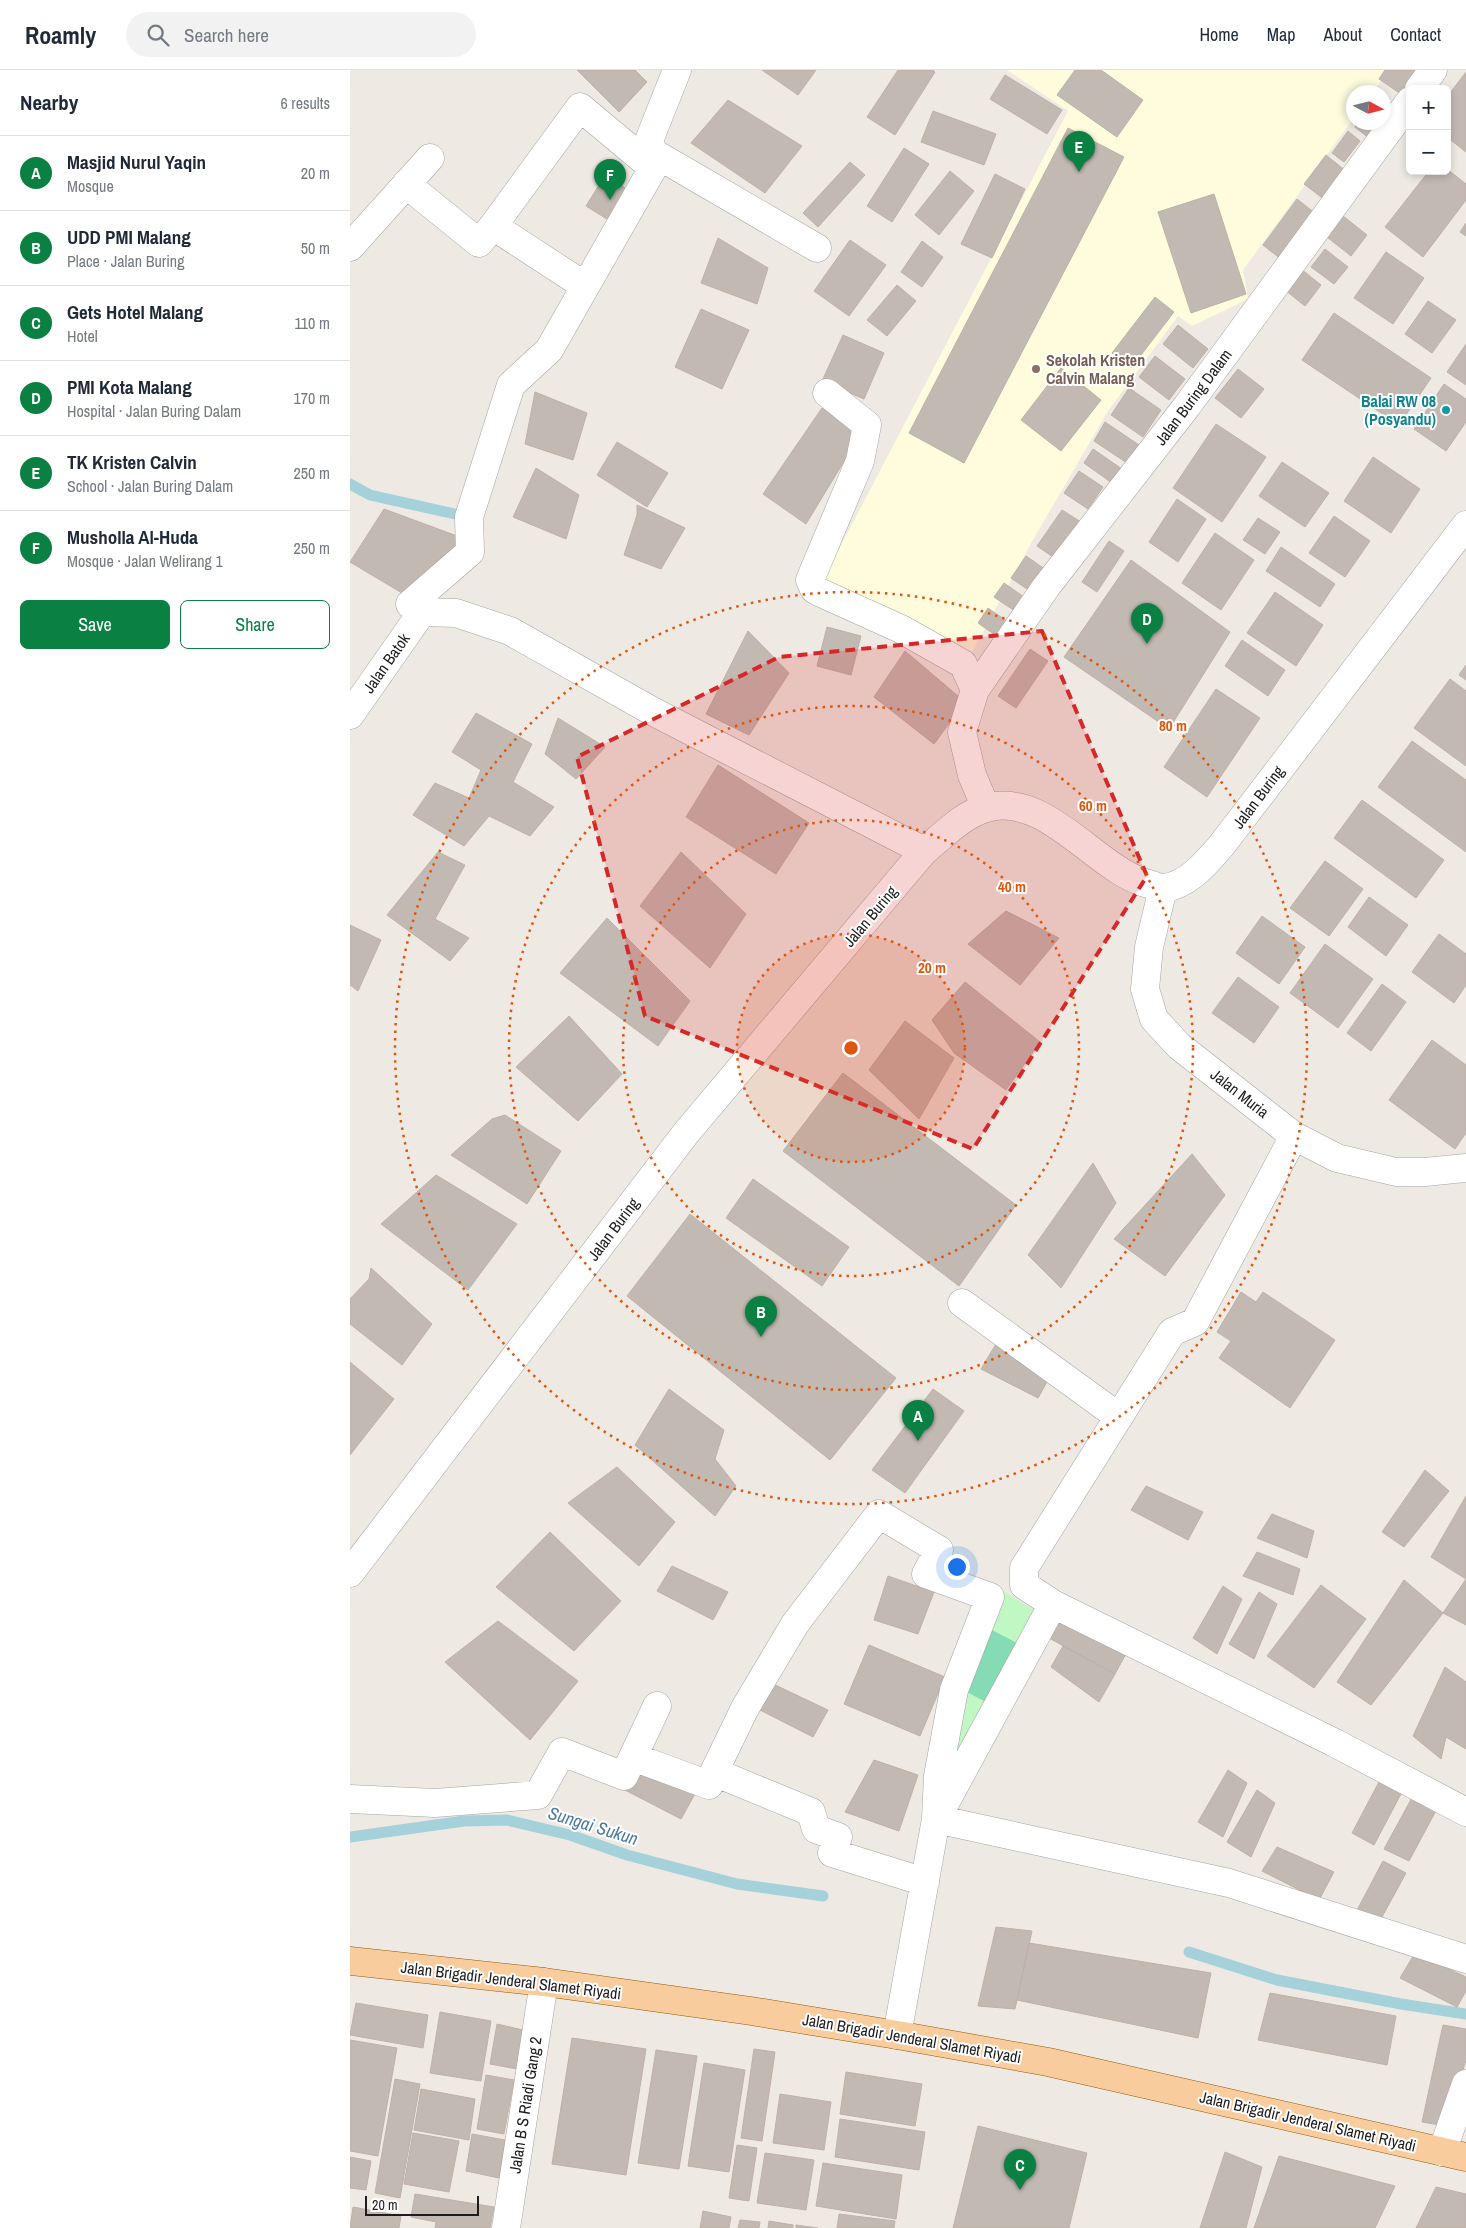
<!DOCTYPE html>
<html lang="en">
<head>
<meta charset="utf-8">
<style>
  body { margin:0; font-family:"Archivo Narrow",sans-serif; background:#f2f2f3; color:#1f2937 }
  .controls { position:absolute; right:15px; top:15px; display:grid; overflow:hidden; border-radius:8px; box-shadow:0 2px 8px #0003 }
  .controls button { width:45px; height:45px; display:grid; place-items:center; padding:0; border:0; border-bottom:1px solid #e0e1e3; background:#fff; color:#1f2937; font:25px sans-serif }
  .compass { position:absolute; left:996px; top:15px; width:45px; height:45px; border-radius:50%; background:#fff; box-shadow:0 2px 8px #0003; rotate:97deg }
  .scale { position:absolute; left:15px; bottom:12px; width:114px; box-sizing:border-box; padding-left:5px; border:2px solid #1d1d1d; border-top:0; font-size:14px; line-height:18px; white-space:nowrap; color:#1d1d1d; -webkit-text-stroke:4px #fff; paint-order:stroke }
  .you { position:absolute; left:606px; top:1496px; width:18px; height:18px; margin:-12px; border:4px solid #fff; border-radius:50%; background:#1a73e8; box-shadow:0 0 0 8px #1a73e833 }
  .badge { display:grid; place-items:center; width:32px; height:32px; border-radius:50%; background:#0b8043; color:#fff; font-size:16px; font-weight:700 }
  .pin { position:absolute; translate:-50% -41px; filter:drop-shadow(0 1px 2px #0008) }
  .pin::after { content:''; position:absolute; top:26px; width:18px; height:15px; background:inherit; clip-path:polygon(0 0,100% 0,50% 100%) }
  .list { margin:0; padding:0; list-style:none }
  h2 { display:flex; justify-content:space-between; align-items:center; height:65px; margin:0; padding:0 20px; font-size:21px }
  h2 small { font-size:16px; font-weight:400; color:#747a83 }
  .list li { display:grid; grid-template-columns:32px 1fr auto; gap:15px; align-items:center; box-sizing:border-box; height:75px; padding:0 20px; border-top:1px solid #e0e1e3 }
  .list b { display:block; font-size:19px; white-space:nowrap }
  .list p { margin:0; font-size:16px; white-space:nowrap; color:#747a83 }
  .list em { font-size:16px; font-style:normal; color:#747a83 }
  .actions { display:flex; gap:10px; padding:15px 20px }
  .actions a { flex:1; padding:11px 0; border:1px solid #0b8043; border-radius:8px; text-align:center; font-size:18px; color:#0b8043 }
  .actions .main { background:#0b8043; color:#fff }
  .icon { flex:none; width:28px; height:28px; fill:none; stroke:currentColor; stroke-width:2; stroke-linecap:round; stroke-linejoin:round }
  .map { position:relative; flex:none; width:1116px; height:2158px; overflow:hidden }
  header { display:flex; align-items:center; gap:30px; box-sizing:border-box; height:70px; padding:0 25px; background:#fff; border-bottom:1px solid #e0e1e3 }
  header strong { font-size:24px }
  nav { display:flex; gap:28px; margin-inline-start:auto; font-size:18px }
  .search { width:350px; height:45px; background:#f2f2f3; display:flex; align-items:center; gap:12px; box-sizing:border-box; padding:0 18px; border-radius:28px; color:#747a83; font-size:19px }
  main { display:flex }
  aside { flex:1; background:#fff }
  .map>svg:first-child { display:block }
  .education { fill:#fefcdd }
  .park { fill:#c1f7c3 }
  .pitch { fill:#84dbb4 }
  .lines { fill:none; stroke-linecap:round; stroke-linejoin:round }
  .stream { stroke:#a5d1db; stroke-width:11 }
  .building { fill:#c3b9b3; stroke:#bfb0a6 }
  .minor-casing { stroke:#a4a4a4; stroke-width:29 }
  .tertiary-casing { stroke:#a4a4a4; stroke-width:29 }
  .primary-casing { stroke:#925b05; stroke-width:29 }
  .minor { stroke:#fff; stroke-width:28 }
  .tertiary { stroke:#fff; stroke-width:28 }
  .primary { stroke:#f9cc9e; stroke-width:28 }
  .marked { fill:#d62828; fill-opacity:0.2; stroke:#d62828; stroke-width:4; stroke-dasharray:10 6; stroke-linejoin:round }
  .ring { fill:none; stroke:#de560d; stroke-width:2.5; stroke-dasharray:2.5 5 }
  .education-dot { fill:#8d6e63; stroke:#fff; stroke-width:2 }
  .culture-dot { fill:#0f9aa8; stroke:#fff; stroke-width:2 }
  .labels { text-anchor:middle; stroke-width:4; stroke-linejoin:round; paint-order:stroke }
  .education-label { font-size:16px; font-weight:bold; fill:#785e54; stroke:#fff; text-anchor:start }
  .street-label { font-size:16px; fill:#1d1d1d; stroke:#fff }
  .culture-label { font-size:16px; font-weight:bold; fill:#0d838f; stroke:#fff; text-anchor:end }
  .water-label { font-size:18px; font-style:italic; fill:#4a7aa2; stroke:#fff }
  .centre { fill:#de560d; stroke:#fff; stroke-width:2.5 }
  .ring-label { font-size:15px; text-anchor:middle; font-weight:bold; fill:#de560d; stroke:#fff; stroke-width:4; stroke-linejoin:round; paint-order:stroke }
</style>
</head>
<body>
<header>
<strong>Roamly</strong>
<div class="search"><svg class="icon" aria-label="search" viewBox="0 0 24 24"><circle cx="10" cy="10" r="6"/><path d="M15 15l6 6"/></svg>Search here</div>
<nav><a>Home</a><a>Map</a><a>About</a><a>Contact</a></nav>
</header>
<main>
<aside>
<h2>Nearby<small>6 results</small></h2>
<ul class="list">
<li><span class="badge">A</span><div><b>Masjid Nurul Yaqin</b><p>Mosque</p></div><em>20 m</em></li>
<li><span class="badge">B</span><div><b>UDD PMI Malang</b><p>Place · Jalan Buring</p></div><em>50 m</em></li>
<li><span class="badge">C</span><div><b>Gets Hotel Malang</b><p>Hotel</p></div><em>110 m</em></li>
<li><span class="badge">D</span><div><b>PMI Kota Malang</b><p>Hospital · Jalan Buring Dalam</p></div><em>170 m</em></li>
<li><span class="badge">E</span><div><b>TK Kristen Calvin</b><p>School · Jalan Buring Dalam</p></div><em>250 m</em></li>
<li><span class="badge">F</span><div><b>Musholla Al-Huda</b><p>Mosque · Jalan Welirang 1</p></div><em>250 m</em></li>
</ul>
<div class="actions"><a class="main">Save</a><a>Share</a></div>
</aside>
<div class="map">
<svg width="1116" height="2158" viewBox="0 0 1116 2158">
  <rect width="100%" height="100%" fill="#eeeae3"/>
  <path class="education" d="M657 0H1039L1023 22H1004L1003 49 893 200 898 229 842 256 828 246 758 341 680 475 618 590 473 510 718 41Z"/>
  <path class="park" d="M653 1521 689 1543 604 1710 606 1622Z"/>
  <path class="pitch" d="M640 1559 669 1574 638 1633 609 1618Z"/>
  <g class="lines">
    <path class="stream" d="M0 414 20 425 105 444
      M0 1767 114 1751 157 1750 220 1765 277 1785 387 1814 473 1826
      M839 1882 927 1910 1051 1934 1116 1944"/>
  </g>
  <path class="building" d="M227 0H285L297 12 269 42Z
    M412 0H466L448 25Z
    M548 0H583L585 2 545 65 517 47Z
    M725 0H751L793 30 767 67 707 25Z
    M1035 0H1078L1058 29 1029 9Z
    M1116 2V82L1097 67V27Z
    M655 5 712 40 697 64 640 29Z
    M1034 29 1047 40 1034 52Z
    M378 30 452 76 415 123 341 73Z
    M583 41 646 64 634 95 571 72Z
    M1008 52H1018L1027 59 1020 69 1005 57Z
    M718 58 774 87 614 393 559 363Z
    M998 61 1010 71 994 92 982 83Z
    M554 78 579 94 542 152 517 136Z
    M976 85 997 102 975 130 954 114Z
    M500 92 515 105 468 157 453 143Z
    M1097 99 1116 114V130L1073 187 1035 157 1079 101H1097Z
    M600 101 624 121 589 165 565 145Z
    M256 104 284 125 265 154 236 136Z
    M645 104 675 119 642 188 611 174Z
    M864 124 896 224 841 243 808 142Z
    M947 129 966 144 932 190 913 175Z
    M993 146 1017 165 1001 186 977 167Z
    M1116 153V166L1110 162Z
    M368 168 418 198 407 234 351 213Z
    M500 170 536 195 499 246 464 221Z
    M572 171 593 187 572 217 551 202Z
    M975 179 998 197 984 214 961 197Z
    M1036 182 1074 208 1043 254 1004 228Z
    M951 199 971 215 955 236 935 220Z
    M547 215 566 231 537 266 517 250Z
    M805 227 824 242 781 298 762 283Z
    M1078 231 1106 250 1082 283 1055 264Z
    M351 239 399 260 372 319 325 297Z
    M984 243 1081 308 1049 355 952 290Z
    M828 255 858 279 843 298 813 274Z
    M493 265 534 283 514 329 472 311Z
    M1116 274V315L1097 302Z
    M805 286 835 309 819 330 789 307Z
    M711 298 751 330 711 381 671 350Z
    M888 299 914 319 891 348 865 328Z
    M1094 314 1116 329V352L1096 381 1064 359Z
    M779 318 811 340 793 367 761 345Z
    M185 322 237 343 223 390 175 374Z
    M472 338 510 365 456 454 413 424Z
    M755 352 792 377 780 395 744 371Z
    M866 354 916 387 872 452 823 418Z
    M267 372 318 403 297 437 247 405Z
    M743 379 772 399 762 413 734 393Z
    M1023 387 1070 419 1041 463 994 431Z
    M932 392 979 423 955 457 909 426Z
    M186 398 229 425 216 469 163 447Z
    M729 401 753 417 738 439 714 423Z
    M827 429 856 449 828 492 799 472Z
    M287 435 335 458 311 499 274 485 287 445Z
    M34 439 118 470 57 526 0 492Z
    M712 440 731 452 706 489 687 476Z
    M984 446 1020 471 995 507 959 483Z
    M908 448 930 462 915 484 893 470Z
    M865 463 904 490 871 540 832 513Z
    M759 471 774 481 747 522 732 512Z
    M931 477 985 514 970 537 916 501Z
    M676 486 699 502 684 524 661 508Z
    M781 490 880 562 819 659 714 587Z
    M654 513 674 527 665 541 644 527Z
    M925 522 973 555 946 596 897 563Z
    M638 538 658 552 648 567 628 553Z
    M477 557 511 566 501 605 467 596Z
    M398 561 439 603 399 665 356 644Z
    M892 570 935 600 918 626 875 596Z
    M680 579 698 591 666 638 648 626Z
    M555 581 615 632 584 674 524 627Z
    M1116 595V610L1109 605Z
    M1100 609 1116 621V696L1064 658Z
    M866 619 910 648 857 727 814 697Z
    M126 643 182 674 163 712 204 737 180 766 139 746 114 776 63 745 85 713 119 728 131 700 102 682Z
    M208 648 255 677 226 709 195 684Z
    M1062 671 1116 710V782L1028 717Z
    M368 695 459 753 426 804 336 747Z
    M1012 730 1094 790 1066 828 984 768Z
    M88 782 115 795 85 849 119 868 100 891 37 845Z
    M331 782 396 844 360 898 290 836Z
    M975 791 1013 819 979 866 940 838Z
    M1019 827 1058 855 1036 886 998 857Z
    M656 841 709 868 670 915 618 874Z
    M912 846 955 877 929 914 886 883Z
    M257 848 340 931 308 976 210 903Z
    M0 855 31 870 8 921 0 915Z
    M1089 864 1116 884V915L1104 933 1062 902Z
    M975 874 1023 909 988 958 940 923Z
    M888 907 929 937 904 973 862 943Z
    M615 912 690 972 656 1020 604 983 582 950Z
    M1032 914 1056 932 1021 981 997 963Z
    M219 946 272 1004 228 1051 166 997Z
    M555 951 604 988 569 1049 519 1000Z
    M1082 970 1116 995V1063L1105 1079 1039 1030Z
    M493 1003 666 1135 609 1216 433 1081Z
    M155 1045 211 1081 177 1134 101 1085 142 1049Z
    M842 1084 875 1125 815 1206 764 1169Z
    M743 1093 766 1133 711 1218 678 1185Z
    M86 1105 167 1154 118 1220 31 1154Z
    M403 1109 499 1177 472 1216 376 1148Z
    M340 1144 546 1308 480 1390 277 1226Z
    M21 1198 82 1254 52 1295 0 1254V1229L19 1209Z
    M891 1222 906 1232 913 1222 985 1270 940 1338 869 1288 881 1271 867 1262Z
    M646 1274 698 1310 688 1328 631 1299Z
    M0 1292 44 1329 0 1385Z
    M319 1319 374 1360 365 1389 386 1416 365 1446 285 1375Z
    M583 1319 614 1341 555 1423 522 1400Z
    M267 1397 325 1452 289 1496 218 1433Z
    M1075 1400 1099 1421 1054 1477 1032 1462Z
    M796 1416 853 1442 838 1470 781 1440Z
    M1116 1426V1509L1081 1487Z
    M922 1444 964 1461 957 1488 907 1468Z
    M200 1462 271 1531 224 1581 146 1517Z
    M907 1482 950 1499 943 1525 893 1506Z
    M322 1496 378 1522 363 1550 307 1521Z
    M538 1506 584 1522 568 1564 524 1550Z
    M1116 1509V1555L1093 1543Z
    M1054 1510 1093 1543 1021 1635 987 1612Z
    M971 1515 1016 1549 964 1618 917 1586Z
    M873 1516 892 1529 867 1584 843 1568Z
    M909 1522 927 1534 904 1589 879 1574Z
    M711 1543 778 1580 765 1604 699 1568Z
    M148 1551 228 1611 180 1670 95 1592Z
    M519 1575 595 1607 570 1666 494 1634Z
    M713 1576 765 1604 749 1632 701 1597Z
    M1095 1597 1116 1612V1679L1096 1667 1091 1689 1063 1666Z
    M421 1613 478 1640 463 1667 406 1638Z
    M524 1690 568 1705 549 1761 495 1742Z
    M290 1695 346 1722 331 1749 275 1720Z
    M878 1700 897 1713 873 1767 848 1752Z
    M1030 1710 1052 1722 1024 1775 1002 1763Z
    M907 1720 925 1733 901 1787 877 1772Z
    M1064 1724 1088 1737 1059 1791 1034 1779Z
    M927 1777 984 1802 969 1830 912 1801Z
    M1033 1791 1056 1803 1027 1856 1005 1844Z
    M646 1857 682 1861 665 1939 628 1936Z
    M679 1873 861 1903 848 1968 667 1930Z
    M1065 1883 1116 1907V1921L1107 1937 1050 1908Z
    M920 1923 1046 1946 1037 1995 908 1970Z
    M6 1933 78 1945 73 1978 0 1965Z
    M90 1942 141 1951 131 2011 80 2003Z
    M147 1954 173 1960 167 1999 140 1994Z
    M1093 1955 1116 1959V1990L1096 2056 1072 2052Z
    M222 1968 296 1979 276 2105 202 2094Z
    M0 1970 47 1978 28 2086 0 2081Z
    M404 1979 425 1982 412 2071 391 2068Z
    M306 1980 347 1986 329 2099 288 2093Z
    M354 1993 395 2000 379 2102 338 2096Z
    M496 2002 572 2014 565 2056 490 2044Z
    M136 2005 164 2010 154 2064 127 2059Z
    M45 2009 70 2014 50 2128 25 2123Z
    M71 2019 125 2029 119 2070 64 2060Z
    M430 2024 481 2032 474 2080 423 2073Z
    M490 2049 575 2062 569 2100 485 2087Z
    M628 2056 737 2083 719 2158H603Z
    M63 2063 109 2071 99 2122 54 2114Z
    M122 2064 155 2070 149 2108 116 2101Z
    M387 2075 407 2078 399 2131 379 2128Z
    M875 2082 912 2097 896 2158H850Z
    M415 2083 464 2090 456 2140 407 2133Z
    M929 2086 1045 2116 1025 2158H904Z
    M0 2087 21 2091 16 2120 0 2118Z
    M473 2093 552 2105 546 2149 466 2136Z
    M1086 2117 1116 2124V2158H1066Z
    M65 2124 144 2137 140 2158H85L86 2152 61 2147Z
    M3 2137 51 2146 49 2158H0Z
    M353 2141 381 2147 379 2158H350Z
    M489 2144 545 2151 544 2158H487Z
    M390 2150 410 2152 409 2158H388Z
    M419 2151 443 2155V2158H418Z
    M446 2155 468 2158H446Z"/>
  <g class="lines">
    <g class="minor-casing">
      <path id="minor" d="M1069 19 1083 0
        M302 82 467 178
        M56 114 129 173 143 156 235 216
        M143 156 230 37 303 98
        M0 177 80 88
        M477 323 517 355 510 391 460 510 464 519 469 522 551 559 613 594 625 620 612 662 622 705 636 738
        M60 534 120 482 119 447 161 315 199 280 303 98 300 68 327 0
        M625 620 696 517 837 336 1060 31
        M0 645 72 542 106 543 160 561 302 641 574 781
        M813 818 799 877 795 919 804 949 829 976 944 1066 987 1088 1046 1102H1075L1116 1098
        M944 1066 845 1252 822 1262 674 1498V1515L703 1534 985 1673 1116 1742
        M612 1233 769 1347
        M283 1687 359 1715 364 1702 461 1742 466 1759 488 1767 482 1783 575 1812
        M364 1702 395 1638 445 1554 529 1444 589 1480 576 1504 640 1527 604 1620 588 1706 586 1749 547 1965
        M0 1729 85 1733 188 1725 212 1682 274 1706 307 1636
        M589 1744 703 1534
        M586 1749 879 1813 1116 1889
        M1092 2082 1116 2014
        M156 2158 194 1912"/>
    </g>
    <g class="tertiary-casing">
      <path id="tertiary" d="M0 1503 336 1063 574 781C593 766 612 745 636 738 695 721 744 797 795 813 801 814 808 818 814 818 838 815 856 793 871 776L1116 455"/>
    </g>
    <g class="primary-casing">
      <path id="primary" d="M0 1891 194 1912 401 1941 547 1965 698 1992 1116 2087"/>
    </g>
    <use href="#minor" class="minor"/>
    <use href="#tertiary" class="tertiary"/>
    <use href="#primary" class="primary"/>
  </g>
  <path class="marked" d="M692 561 797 806 623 1079 295 946 227 687 429 587Z"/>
  <circle cx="501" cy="978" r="114" fill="#de560d" fill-opacity=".12"/>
  <g class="ring">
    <circle cx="501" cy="978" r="114"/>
    <circle cx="501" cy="978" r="228"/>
    <circle cx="501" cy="978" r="342"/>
    <circle cx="501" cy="978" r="456"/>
  </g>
  <circle class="education-dot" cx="686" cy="299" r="5"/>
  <circle class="culture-dot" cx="1096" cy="340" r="5"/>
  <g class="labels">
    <g class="education-label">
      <text x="696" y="296">Sekolah Kristen<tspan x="696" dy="18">Calvin Malang</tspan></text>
    </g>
    <g class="street-label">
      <text transform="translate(843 327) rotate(-53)" y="6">Jalan Buring Dalam</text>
      <text transform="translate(36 593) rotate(-55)" y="6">Jalan Batok</text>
      <text transform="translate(908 727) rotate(-53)" y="6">Jalan Buring</text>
      <text transform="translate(520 846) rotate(-50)" y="6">Jalan Buring</text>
      <text transform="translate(890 1023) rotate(38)" y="6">Jalan Muria</text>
      <text transform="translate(263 1159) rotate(-53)" y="6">Jalan Buring</text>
      <text transform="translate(161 1910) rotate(7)" y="6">Jalan Brigadir Jenderal Slamet Riyadi</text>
      <text transform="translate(562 1968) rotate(10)" y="6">Jalan Brigadir Jenderal Slamet Riyadi</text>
      <text transform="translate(175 2035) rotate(-81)" y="6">Jalan B S Riadi Gang 2</text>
      <text transform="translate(958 2051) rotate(13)" y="6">Jalan Brigadir Jenderal Slamet Riyadi</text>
    </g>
    <g class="culture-label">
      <text x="1086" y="337">Balai RW 08<tspan x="1086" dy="18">(Posyandu)</tspan></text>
    </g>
    <g class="water-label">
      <text transform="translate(243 1756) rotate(17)" y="6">Sungai Sukun</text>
    </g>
  </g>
  <circle cx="501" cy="978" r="8" class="centre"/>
  <g class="ring-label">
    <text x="823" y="661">80 m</text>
    <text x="743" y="741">60 m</text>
    <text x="662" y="822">40 m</text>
    <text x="582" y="903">20 m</text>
  </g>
</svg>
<div class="controls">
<button>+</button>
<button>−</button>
</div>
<svg class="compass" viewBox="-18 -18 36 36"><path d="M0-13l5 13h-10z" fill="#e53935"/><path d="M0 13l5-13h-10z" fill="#747a83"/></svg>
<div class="scale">20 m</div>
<div class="you"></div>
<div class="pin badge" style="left:568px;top:1371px">A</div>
<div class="pin badge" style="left:411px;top:1267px">B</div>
<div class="pin badge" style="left:670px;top:2120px">C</div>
<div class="pin badge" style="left:797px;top:574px">D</div>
<div class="pin badge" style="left:729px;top:102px">E</div>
<div class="pin badge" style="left:260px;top:130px">F</div>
</div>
</main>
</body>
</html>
